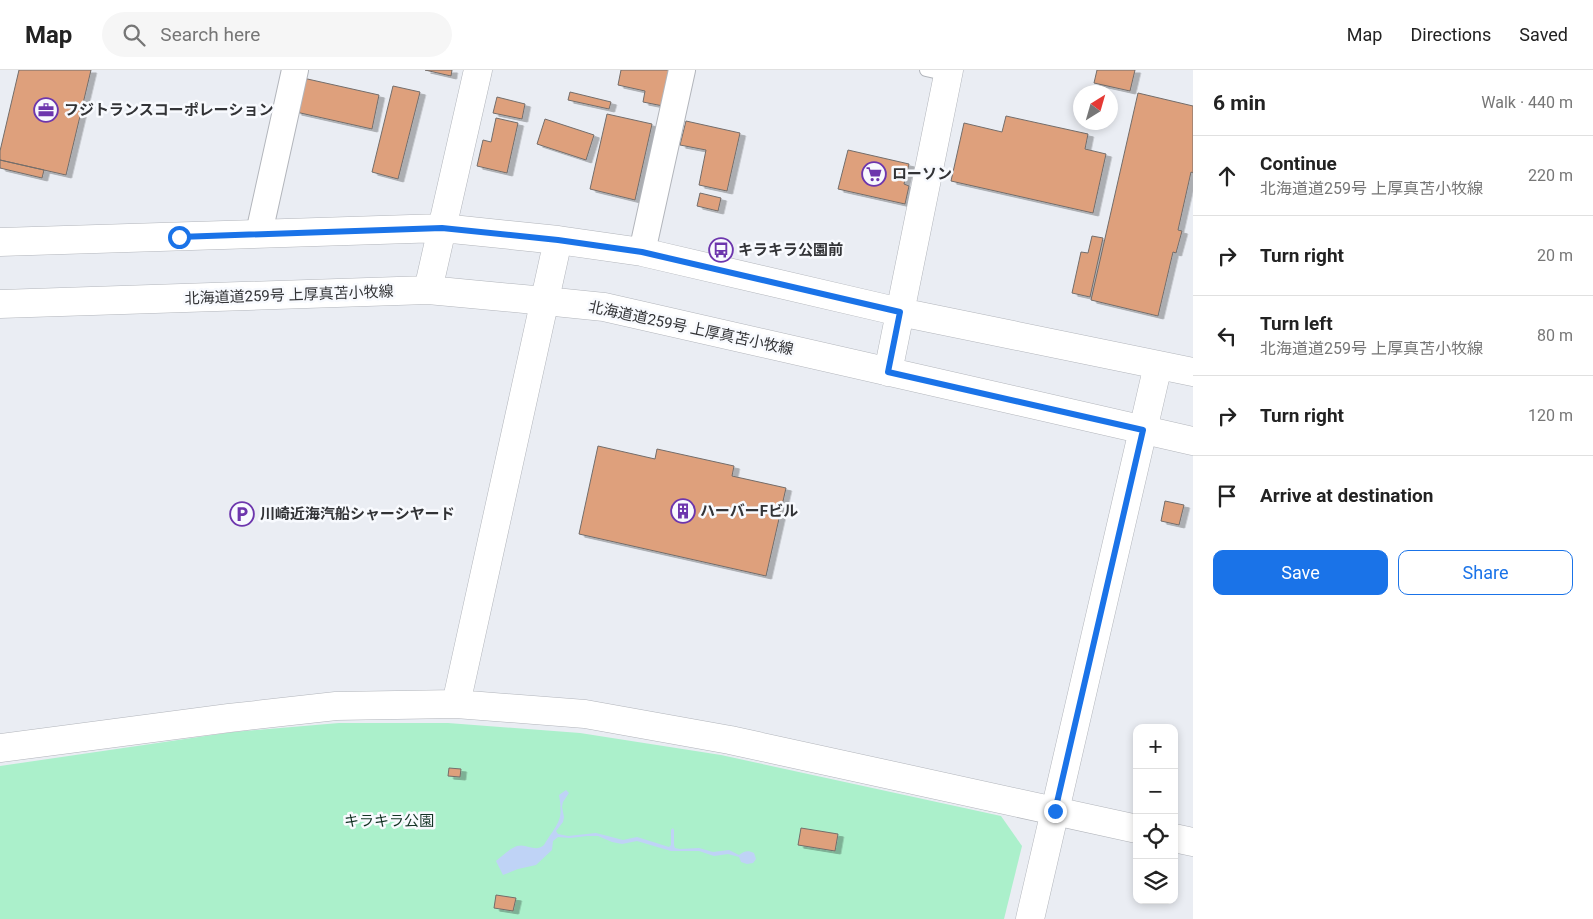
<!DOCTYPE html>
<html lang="en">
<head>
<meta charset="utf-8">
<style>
  body { margin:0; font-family:Roboto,"Noto Sans JP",sans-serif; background:#f6f6f6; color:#222 }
  .controls { position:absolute; right:15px; bottom:15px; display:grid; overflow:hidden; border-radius:10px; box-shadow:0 2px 8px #0003 }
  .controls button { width:45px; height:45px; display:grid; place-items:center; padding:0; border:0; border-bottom:1px solid #e0e0e0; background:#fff; color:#222; font:25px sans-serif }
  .compass { position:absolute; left:1073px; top:15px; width:45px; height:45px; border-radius:50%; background:#fff; box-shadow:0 2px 8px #0003; rotate:37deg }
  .stop { position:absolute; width:15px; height:15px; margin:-11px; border:4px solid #1a73e8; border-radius:50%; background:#fff }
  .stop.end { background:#1a73e8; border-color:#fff; box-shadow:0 1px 5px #0008 }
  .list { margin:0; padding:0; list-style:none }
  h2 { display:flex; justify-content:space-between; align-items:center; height:65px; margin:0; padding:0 20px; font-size:21px }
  h2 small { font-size:16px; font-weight:400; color:#767676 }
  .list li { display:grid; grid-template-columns:32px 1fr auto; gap:15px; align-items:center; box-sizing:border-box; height:80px; padding:0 20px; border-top:1px solid #e0e0e0 }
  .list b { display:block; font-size:19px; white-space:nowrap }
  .list p { margin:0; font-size:16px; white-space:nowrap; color:#767676 }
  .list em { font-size:16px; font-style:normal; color:#767676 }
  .actions { display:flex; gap:10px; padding:15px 20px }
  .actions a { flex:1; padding:11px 0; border:1px solid #1a73e8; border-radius:10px; text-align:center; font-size:18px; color:#1a73e8 }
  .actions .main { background:#1a73e8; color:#fff }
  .icon { flex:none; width:28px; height:28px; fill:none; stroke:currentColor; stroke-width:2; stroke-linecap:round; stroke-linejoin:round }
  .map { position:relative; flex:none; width:1193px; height:849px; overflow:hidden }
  header { display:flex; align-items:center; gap:30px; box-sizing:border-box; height:70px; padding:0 25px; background:#fff; border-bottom:1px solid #e0e0e0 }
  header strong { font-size:24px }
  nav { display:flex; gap:28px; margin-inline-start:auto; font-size:18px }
  .search { width:350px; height:45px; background:#f6f6f6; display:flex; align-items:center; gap:12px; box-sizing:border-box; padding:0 18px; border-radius:28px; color:#767676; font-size:19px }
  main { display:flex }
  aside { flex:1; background:#fff }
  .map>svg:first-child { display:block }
  .green { fill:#abf0cb }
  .water { fill:#bfd3f6 }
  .building { fill:#dea07c; stroke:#736d6a; filter:url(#shadow) }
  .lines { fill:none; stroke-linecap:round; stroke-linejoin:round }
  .lane-casing { stroke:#b2b5bb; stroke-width:14 }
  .street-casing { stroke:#b2b5bb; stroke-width:28 }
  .secondary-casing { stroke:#b2b5bb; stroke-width:29 }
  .lane { stroke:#fff; stroke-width:12 }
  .street { stroke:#fff; stroke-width:26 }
  .secondary { stroke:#fff; stroke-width:28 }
  .route { stroke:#1a73e8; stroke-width:6 }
  .labels { text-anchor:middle; stroke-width:5; stroke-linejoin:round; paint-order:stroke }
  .poi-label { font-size:15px; font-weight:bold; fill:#323336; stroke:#f8fafe; text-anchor:start }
  .street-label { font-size:15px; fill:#323336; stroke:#f8fafe }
  .park-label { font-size:15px; fill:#143425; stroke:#f8fafe }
</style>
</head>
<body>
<header>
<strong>Map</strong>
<div class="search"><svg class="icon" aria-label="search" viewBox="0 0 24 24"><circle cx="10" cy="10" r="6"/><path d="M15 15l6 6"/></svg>Search here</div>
<nav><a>Map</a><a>Directions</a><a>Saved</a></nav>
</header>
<main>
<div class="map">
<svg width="1193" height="849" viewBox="0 0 1193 849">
  <defs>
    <filter id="shadow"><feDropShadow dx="5.5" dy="3" stdDeviation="0" flood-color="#0004"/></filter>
  </defs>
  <rect width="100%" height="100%" fill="#eaedf3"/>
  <path class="green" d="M339 653H448L580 663 721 685 1001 746 1022 776 1004 849H0V696L233 662Z"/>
  <path class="water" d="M566 720 569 723 563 732 562 737 564 747 563 752 556 761 558 764 568 766 596 763 623 770 637 767 669 777 671 775V760L673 758 674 760V775L675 778 680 779 699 778 713 782 729 780 739 785C744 781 748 780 754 783L756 789 753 793 747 794 741 792 739 787 728 784 714 786 699 781H671L637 771 622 774 612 772 598 766H587L570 768 558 767 553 771 552 780 536 795 518 799 503 805 496 791C502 786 509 779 517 776 527 773 535 783 544 775 549 766 556 758 559 750 562 743 560 731 559 725Z"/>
  <path class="building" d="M19 0H91L66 105 0 90V81Z
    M425 0H452L451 6Z
    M621 0H676L668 37 643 32 645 21 618 15Z
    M1097 0H1135L1130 21 1094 13Z
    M303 8 379 25 372 59 296 42Z
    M393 16 420 22 398 109 372 102Z
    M570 22 611 32 609 39 568 30Z
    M1138 23 1193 36V103L1191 102 1178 160 1182 161 1176 183 1173 182 1158 246 1091 230Z
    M497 27 525 34 522 49 493 43Z
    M607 44 652 54 635 130 590 119Z
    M1006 46 1088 64 1085 79 1106 84 1093 143 951 111 964 53 1002 62Z
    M496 48 518 53 507 103 477 96 483 70 491 72Z
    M545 49 594 65 586 90 537 74Z
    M686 51 740 63 727 121 699 115 706 80 680 75Z
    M848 80 909 94 904 114 909 116 905 134 838 119Z
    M0 90 44 100 42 108 0 98Z
    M700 123 721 128 718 141 697 136Z
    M1092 166 1103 168 1090 227 1072 223 1081 182 1088 183Z
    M598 376 655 389 657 379 734 396 732 406 786 418 766 506 579 464Z
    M1165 431 1184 435 1179 455 1161 451Z
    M449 698 461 699 460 707 448 706Z
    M801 758 838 764 835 781 798 775Z
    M496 825 516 828 513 841 494 838Z"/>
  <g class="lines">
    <g class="lane-casing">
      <path id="lane" d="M926 0 948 5"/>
    </g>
    <g class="street-casing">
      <path id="street" d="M259 163 295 0
        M642 182 682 0"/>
    </g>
    <g class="secondary-casing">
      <path id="secondary" d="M0 172 442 158 558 170 642 182 900 242 1193 302
        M428 220 478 0
        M0 234 428 220 545 231 604 237 1193 371
        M888 302 949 0
        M456 634 558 170
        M0 678 229 648 336 636 456 634 585 644 730 670 1137 759
        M1174 768 1193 772
        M1030 849 1158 295"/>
    </g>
    <use href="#lane" class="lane"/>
    <use href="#street" class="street"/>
    <use href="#secondary" class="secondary"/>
  </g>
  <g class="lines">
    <path class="route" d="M179 167 442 158 558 170 642 182 900 242 888 302 1143 360 1055 741"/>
  </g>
  <defs>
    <g id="office-ring" transform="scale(1.25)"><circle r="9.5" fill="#f8fafe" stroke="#6d36ad" stroke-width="1.5"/><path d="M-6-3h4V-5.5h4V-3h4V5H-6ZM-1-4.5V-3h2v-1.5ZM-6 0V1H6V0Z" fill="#6d36ad"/></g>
    <g id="supermarket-ring" transform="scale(1.25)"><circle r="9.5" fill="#f8fafe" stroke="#6d36ad" stroke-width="1.5"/><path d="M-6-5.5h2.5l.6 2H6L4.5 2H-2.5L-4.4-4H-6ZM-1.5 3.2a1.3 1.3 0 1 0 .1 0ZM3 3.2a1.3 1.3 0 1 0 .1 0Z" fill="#6d36ad"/></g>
    <g id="bus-ring" transform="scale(1.25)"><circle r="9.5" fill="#f8fafe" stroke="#6d36ad" stroke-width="1.5"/><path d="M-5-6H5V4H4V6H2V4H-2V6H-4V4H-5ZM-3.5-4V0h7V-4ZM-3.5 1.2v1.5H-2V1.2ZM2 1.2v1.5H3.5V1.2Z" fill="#6d36ad"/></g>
    <g id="building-ring" transform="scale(1.25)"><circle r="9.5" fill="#f8fafe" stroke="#6d36ad" stroke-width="1.5"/><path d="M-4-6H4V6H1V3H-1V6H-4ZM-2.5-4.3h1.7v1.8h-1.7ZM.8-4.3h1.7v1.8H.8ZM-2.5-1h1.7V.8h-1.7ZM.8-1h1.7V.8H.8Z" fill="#6d36ad"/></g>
    <g id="parking-ring" transform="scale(1.25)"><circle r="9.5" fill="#f8fafe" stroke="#6d36ad" stroke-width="1.5"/><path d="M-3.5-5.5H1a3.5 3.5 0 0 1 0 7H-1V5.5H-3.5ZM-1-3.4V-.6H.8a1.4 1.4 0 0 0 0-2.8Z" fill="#6d36ad"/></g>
  </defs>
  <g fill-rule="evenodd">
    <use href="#office-ring" x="46" y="40"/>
    <use href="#supermarket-ring" x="874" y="104"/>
    <use href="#bus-ring" x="721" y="180"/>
    <use href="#building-ring" x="683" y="441"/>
    <use href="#parking-ring" x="242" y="444"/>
  </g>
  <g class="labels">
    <g class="poi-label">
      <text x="64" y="45">フジトランスコーポレーション</text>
      <text x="892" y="109">ローソン</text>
      <text x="738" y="185">キラキラ公園前</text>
      <text x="700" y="446">ハーバーFビル</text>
      <text x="260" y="449">川崎近海汽船シャーシヤード</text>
    </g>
    <g class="street-label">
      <text transform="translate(289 225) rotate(-2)" y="5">北海道道259号 上厚真苫小牧線</text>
      <text transform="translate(691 258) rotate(12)" y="5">北海道道259号 上厚真苫小牧線</text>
    </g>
    <g class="park-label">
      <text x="389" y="756">キラキラ公園</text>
    </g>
  </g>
</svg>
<div class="controls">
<button>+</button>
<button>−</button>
<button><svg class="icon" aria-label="locate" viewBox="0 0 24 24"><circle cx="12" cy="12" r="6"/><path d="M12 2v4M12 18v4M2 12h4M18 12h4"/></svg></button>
<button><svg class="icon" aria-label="layers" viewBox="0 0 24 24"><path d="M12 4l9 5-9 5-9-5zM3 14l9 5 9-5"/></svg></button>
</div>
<svg class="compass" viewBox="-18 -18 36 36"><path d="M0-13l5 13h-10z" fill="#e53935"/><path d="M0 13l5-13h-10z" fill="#767676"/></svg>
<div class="stop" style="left:179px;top:167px"></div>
<div class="stop end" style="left:1055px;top:741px"></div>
</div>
<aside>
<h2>6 min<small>Walk · 440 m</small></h2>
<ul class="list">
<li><svg class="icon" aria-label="ahead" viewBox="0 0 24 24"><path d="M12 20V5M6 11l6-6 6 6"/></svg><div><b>Continue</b><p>北海道道259号 上厚真苫小牧線</p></div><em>220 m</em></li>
<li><svg class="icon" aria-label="right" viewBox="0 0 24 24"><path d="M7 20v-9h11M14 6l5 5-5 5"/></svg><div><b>Turn right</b></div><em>20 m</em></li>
<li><svg class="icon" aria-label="left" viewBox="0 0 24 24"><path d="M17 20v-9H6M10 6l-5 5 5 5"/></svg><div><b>Turn left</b><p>北海道道259号 上厚真苫小牧線</p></div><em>80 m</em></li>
<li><svg class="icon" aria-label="right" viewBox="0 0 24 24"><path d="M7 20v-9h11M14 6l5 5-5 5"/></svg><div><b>Turn right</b></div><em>120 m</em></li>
<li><svg class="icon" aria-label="arrive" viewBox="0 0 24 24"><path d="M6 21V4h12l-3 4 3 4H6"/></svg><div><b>Arrive at destination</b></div></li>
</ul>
<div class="actions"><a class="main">Save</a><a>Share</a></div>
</aside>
</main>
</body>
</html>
